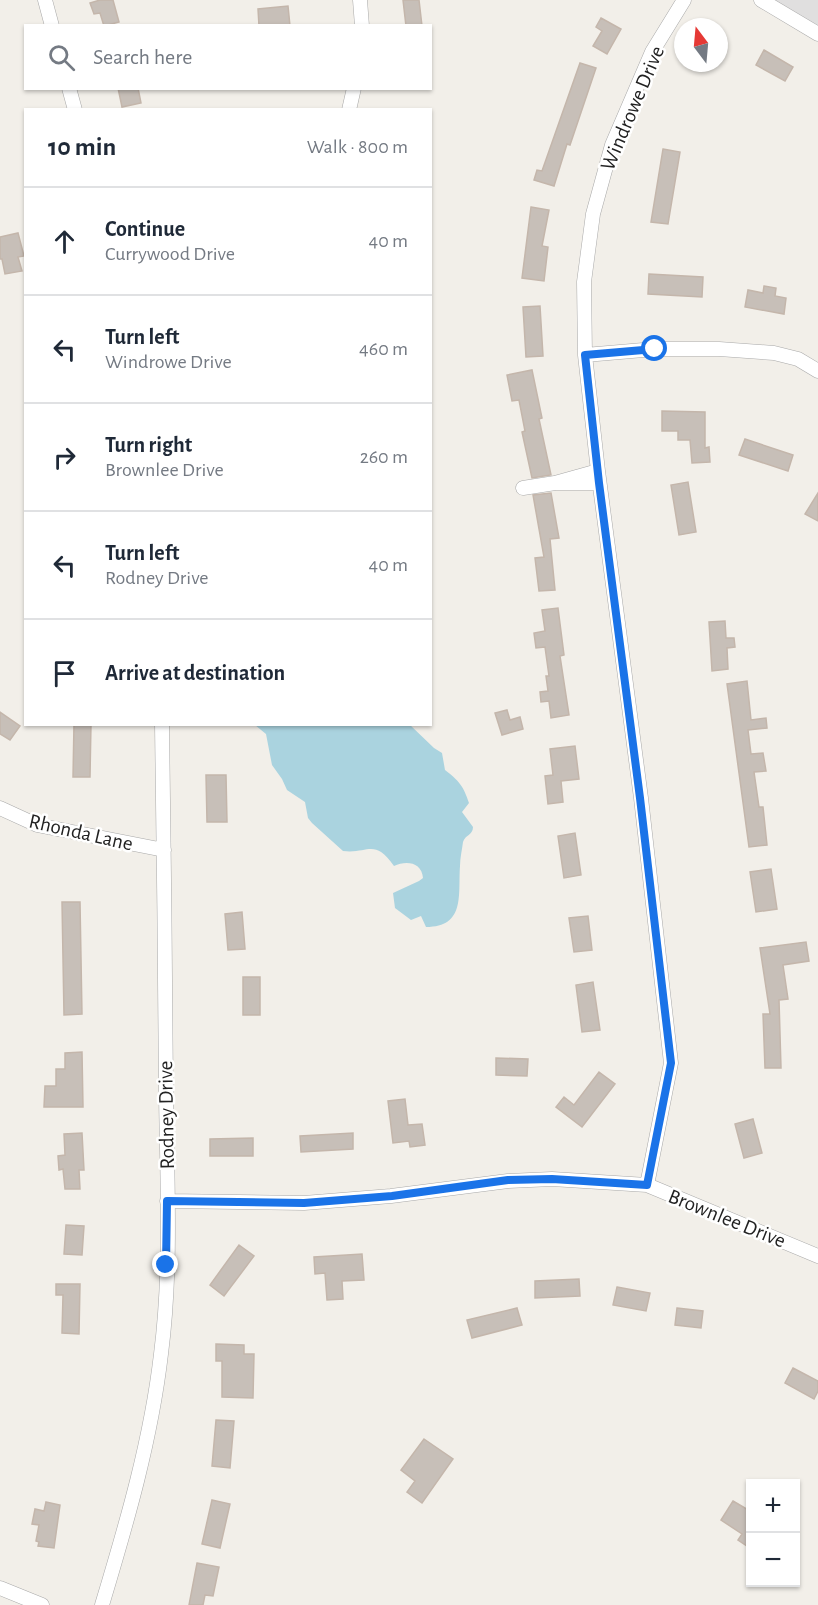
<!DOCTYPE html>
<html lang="en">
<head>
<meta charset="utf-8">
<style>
  body { margin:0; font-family:"Alegreya Sans",sans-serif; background:#f2f2f3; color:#1f2937 }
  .controls { position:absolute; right:18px; bottom:18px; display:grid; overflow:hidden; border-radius:0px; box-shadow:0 2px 4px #0004 }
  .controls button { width:54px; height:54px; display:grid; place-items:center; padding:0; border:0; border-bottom:2px solid #e0e1e3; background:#fff; color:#1f2937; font:30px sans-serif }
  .compass { position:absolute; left:674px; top:18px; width:54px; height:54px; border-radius:50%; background:#fff; box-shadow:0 2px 4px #0004; rotate:344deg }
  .stop { position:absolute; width:18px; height:18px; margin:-14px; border:4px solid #1a73e8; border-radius:50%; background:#fff }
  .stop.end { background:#1a73e8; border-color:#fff; box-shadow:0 2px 6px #0008 }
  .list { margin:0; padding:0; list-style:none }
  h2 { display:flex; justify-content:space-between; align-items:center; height:78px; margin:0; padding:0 24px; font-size:26px }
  h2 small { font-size:20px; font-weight:400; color:#747a83 }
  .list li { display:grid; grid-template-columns:39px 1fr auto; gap:18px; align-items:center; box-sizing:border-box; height:108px; padding:0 24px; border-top:2px solid #e0e1e3 }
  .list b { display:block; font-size:22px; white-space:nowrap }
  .list p { margin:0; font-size:20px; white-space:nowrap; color:#747a83 }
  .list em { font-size:20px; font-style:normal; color:#747a83 }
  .icon { flex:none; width:33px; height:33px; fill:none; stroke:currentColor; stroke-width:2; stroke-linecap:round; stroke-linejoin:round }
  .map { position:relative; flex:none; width:818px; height:1605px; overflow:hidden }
  .search { position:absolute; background:#fff; box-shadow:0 2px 4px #0004; left:24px; top:24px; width:408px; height:66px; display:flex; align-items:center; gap:15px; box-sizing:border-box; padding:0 21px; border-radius:0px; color:#747a83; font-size:22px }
  .panel { position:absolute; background:#fff; box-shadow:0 2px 4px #0004; left:24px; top:108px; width:408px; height:618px; border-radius:0px }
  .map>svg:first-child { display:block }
  .residential { fill:#e0dfdf }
  .water { fill:#aad3df }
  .building { fill:#c7bfb8; stroke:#c4b6ab; stroke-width:1.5 }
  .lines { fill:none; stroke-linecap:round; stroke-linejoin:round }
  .minor-casing { stroke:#a9a9a9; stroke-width:15 }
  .minor { stroke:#fff; stroke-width:14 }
  .route { stroke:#1a73e8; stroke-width:8 }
  .labels { text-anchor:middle; stroke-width:5; stroke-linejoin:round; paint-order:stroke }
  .street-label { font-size:21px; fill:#222; stroke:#fff }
</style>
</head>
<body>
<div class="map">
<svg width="818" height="1605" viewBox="0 0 818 1605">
  <rect width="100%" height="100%" fill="#f2efe9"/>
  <path class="residential" d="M767 0H818V27Z"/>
  <path class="water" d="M255 725H410L434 748 442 753 445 770C459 781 463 785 469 803L462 812 473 827C473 835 465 835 463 842 462 850 460 858 460 866 458 894 466 927 426 927L421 916 411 920 395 908 393 893 419 881 423 878C422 862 406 860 394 866 374 838 369 854 343 851L312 823 308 818 305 802 287 790 282 779 272 765 266 734Z"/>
  <path class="building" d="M100 0H113L119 22 104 26 100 13 94 14 90 3Z
    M403 0H419L422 26H406Z
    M288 6 290 26H259L258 9Z
    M601 18 621 29 607 54 593 46 602 31 596 27Z
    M764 50 793 67 785 81 756 65Z
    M580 63 596 68 570 145 567 144 554 186 534 180 537 170 542 171Z
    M118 88H138L141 103 122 107Z
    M663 149 680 152 668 224 651 222Z
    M531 207 549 210 542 246 548 247 544 281 522 278Z
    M18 233 24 256 18 257 22 271 5 274 2 259H0V237Z
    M649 274 703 277 702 297 648 294Z
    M764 286 776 288 775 296 786 298 784 314 745 307 748 290 763 293Z
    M540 306 543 356 526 357 523 307Z
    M532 370 542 418 539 419 551 475 532 478 522 432 525 431 519 400 512 401 507 375Z
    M662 411 705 412V448L709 447 710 462 692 463 690 440H678V431H662Z
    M745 439 793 455 788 471 739 455Z
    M688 482 696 532 679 535 671 485Z
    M551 493 559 538 550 539 555 590 539 591 535 558 544 557 533 495Z
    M818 493V521L805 514Z
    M558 608 564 655 560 656 569 715 551 718 549 701 541 702 540 692 548 691 546 676H549L545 647 536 648 534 633 545 631 542 610Z
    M725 621 726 638H734L735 647 727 648 728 669 712 671 709 622Z
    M747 681 751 720 766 718 767 728 748 730 751 754 763 753 766 771 754 772 759 807H763L767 845 749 847 727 684Z
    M507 710 510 720 520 717 523 729 502 735 495 713Z
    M0 712 20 726 10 740 0 734Z
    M74 724H91L90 777H73Z
    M575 746 579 779 561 781 563 802 548 804 545 776 553 775 550 749Z
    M206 775H226L227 822H207Z
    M575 833 581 875 564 878 558 836Z
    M771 869 777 909 756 912 750 872Z
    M62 902H80L82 1014 64 1015Z
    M242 912 245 949 228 950 225 914Z
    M588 916 592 950 574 952 569 918Z
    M806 942 809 961 783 965 788 999 779 1000 781 1068H765L763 1014H770L760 948Z
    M243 977H260V1015H243Z
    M593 982 600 1030 582 1032 576 985Z
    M82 1052 83 1107H44L45 1086H56V1069H65V1053Z
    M496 1058 528 1059 527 1076 496 1075Z
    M599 1072 615 1084 582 1127 556 1107 564 1097 574 1105Z
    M405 1099 408 1125 422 1124 425 1145 410 1147 409 1141 393 1143 388 1101Z
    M753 1119 762 1153 744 1158 735 1124Z
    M82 1133 84 1170H79L80 1189H65L63 1169 59 1170 58 1156 65 1155 64 1134Z
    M353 1133V1149L301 1152 300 1136Z
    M253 1138V1156H210V1139Z
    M66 1225 84 1226 82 1255 64 1254Z
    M239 1245 254 1256 224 1296 210 1285Z
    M362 1254 364 1280 342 1281 343 1299 327 1300 325 1273 315 1274 314 1257Z
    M579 1279 580 1296 535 1298V1281Z
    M56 1284H80L79 1334 62 1333 63 1295H56Z
    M617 1287 650 1293 646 1311 613 1305Z
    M517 1308 522 1325 472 1338 467 1320Z
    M677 1308 703 1311 701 1328 675 1325Z
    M216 1344 244 1345V1354H254L253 1398 222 1397V1361H216Z
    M793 1368 818 1381V1391L814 1399 785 1383Z
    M216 1420 234 1421 230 1468 212 1466Z
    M424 1439 453 1459 422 1503 407 1492 415 1481 401 1470Z
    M212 1500 230 1504 220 1548 202 1544Z
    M733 1501 750 1511V1548L738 1540 742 1534 721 1520Z
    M46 1502 60 1505 54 1548 38 1546 39 1542 36 1541 39 1525 32 1524 35 1509 44 1511Z
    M197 1563 219 1567 213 1596 205 1595 203 1605H189Z"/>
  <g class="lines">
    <g class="minor-casing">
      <path id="minor" d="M45 0 52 26
        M360 0 362 26
        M761 0 818 34
        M69 88 75 110
        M349 110 354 88
        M585 355 655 349H719L774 353 798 359 818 371
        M598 471 555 483H599
        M523 488 555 483
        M0 808 37 825 164 850
        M647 1185 671 1063 641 798 598 471 585 355 584 282 593 214 612 145 652 52 684 0
        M167 1201 304 1203 391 1196 508 1181 552 1179 647 1185 818 1256
        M0 1588 42 1605
        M102 1605C127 1522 151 1440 161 1354 172 1268 167 1179 166 1092 165 969 164 847 162 724"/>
    </g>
    <use href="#minor" class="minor"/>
  </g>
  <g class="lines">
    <path class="route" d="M166 1265 167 1201 304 1203 392 1196 508 1180 552 1179 647 1185 671 1063 640 798 599 483 585 355 655 349"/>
  </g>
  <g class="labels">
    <g class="street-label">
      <text transform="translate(632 108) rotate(-67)" y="7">Windrowe Drive</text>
      <text transform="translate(81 832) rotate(13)" y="7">Rhonda Lane</text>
      <text transform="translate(166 1115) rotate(-91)" y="7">Rodney Drive</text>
      <text transform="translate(727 1218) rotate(22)" y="7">Brownlee Drive</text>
    </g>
  </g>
</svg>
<div class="controls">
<button>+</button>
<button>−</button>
</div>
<svg class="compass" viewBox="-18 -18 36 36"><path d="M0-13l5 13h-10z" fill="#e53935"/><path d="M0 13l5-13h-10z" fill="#747a83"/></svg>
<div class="stop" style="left:655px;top:349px"></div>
<div class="stop end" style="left:166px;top:1265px"></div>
<div class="search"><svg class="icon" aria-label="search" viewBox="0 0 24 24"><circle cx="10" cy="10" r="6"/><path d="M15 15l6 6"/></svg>Search here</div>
<section class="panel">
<h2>10 min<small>Walk · 800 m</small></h2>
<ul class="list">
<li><svg class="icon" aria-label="ahead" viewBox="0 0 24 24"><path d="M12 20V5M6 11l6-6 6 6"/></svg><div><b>Continue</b><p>Currywood Drive</p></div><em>40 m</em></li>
<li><svg class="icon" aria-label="left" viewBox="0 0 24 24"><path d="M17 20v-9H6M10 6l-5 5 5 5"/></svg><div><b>Turn left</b><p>Windrowe Drive</p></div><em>460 m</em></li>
<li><svg class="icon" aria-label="right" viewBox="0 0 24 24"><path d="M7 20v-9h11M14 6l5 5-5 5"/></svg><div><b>Turn right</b><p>Brownlee Drive</p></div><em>260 m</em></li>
<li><svg class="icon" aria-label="left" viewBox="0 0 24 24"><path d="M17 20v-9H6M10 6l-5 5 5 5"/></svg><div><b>Turn left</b><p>Rodney Drive</p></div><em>40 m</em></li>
<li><svg class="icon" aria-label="arrive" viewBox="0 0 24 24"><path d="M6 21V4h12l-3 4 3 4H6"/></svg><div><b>Arrive at destination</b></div></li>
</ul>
</section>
</div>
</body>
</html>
